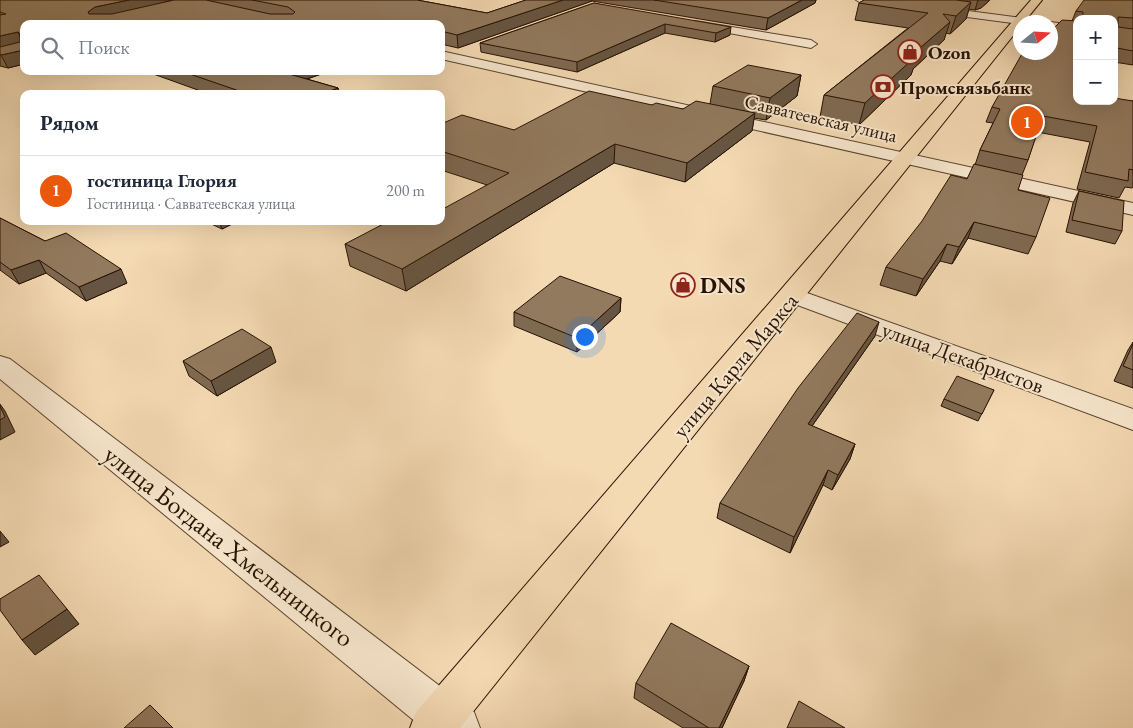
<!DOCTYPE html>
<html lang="ru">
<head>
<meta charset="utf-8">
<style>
  body { margin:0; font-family:"EB Garamond",serif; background:#f2f2f3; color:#1f2937 }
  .controls { position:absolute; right:15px; top:15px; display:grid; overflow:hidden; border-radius:10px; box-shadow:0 5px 20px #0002 }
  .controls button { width:45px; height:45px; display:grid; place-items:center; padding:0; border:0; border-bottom:1px solid #e0e1e3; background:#fff; color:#1f2937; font:25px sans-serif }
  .compass { position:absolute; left:1013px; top:15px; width:45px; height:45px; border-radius:50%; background:#fff; box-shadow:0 5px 20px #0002; rotate:72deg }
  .you { position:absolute; left:584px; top:336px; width:18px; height:18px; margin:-12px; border:4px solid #fff; border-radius:50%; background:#1a73e8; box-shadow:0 0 0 8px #1a73e833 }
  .badge { display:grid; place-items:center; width:32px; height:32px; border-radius:50%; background:#ea580c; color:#fff; font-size:16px; font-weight:700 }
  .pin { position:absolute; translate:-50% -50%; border:2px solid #fff; box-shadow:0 1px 5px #0006 }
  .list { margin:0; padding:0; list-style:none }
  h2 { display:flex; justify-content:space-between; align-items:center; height:65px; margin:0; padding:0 20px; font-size:21px }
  h2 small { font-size:16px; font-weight:400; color:#747a83 }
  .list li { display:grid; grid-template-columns:32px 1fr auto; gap:15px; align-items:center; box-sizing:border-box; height:70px; padding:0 20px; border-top:1px solid #e0e1e3 }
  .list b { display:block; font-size:19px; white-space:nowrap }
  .list p { margin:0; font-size:16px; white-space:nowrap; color:#747a83 }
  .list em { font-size:16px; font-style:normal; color:#747a83 }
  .icon { flex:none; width:28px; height:28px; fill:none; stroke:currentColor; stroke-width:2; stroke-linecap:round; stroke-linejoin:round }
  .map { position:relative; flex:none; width:1133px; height:728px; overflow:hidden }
  .search { position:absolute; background:#fff; box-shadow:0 5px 20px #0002; left:20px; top:20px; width:425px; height:55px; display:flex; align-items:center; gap:12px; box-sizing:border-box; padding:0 18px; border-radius:10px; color:#747a83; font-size:19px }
  .panel { position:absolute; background:#fff; box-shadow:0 5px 20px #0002; left:20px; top:90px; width:425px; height:135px; border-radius:10px }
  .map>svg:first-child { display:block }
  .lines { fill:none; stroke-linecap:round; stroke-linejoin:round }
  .minor-casing { stroke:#5a432e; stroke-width:2 }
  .highway-casing { stroke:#271102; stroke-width:2 }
  .minor { fill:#f8e7ce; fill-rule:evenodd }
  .highway { fill:#f4dab3; fill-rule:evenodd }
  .wall { fill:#7e6951; stroke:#271102 }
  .shaded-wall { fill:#665542; stroke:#271102 }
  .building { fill:#927a5e; stroke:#271102 }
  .labels { text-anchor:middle; stroke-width:4; stroke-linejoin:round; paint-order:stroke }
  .far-poi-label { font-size:19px; font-weight:bold; fill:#271102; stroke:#f8e7ce; text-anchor:start }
  .far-street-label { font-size:19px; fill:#271102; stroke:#f8e7ce }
  .poi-label { font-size:22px; font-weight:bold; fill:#271102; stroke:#f8e7ce; text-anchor:start }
  .street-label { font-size:22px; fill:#271102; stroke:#f8e7ce }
  .near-street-label { font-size:26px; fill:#271102; stroke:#f8e7ce }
</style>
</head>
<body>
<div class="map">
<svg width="1133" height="728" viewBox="0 0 1133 728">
  <rect width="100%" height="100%" fill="#f4dab3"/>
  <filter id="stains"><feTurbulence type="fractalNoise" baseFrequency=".004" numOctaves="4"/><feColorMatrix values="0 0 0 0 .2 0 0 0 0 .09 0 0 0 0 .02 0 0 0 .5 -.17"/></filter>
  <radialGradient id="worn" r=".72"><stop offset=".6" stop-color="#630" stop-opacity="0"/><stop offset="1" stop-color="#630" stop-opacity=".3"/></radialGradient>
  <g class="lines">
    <g class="minor-casing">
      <path id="minor" d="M856 0H885L1029 19 1035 22H1020V24L861 3Z
        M695 21 811 40 817 44 811 48 691 26 689 24Z
        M1046 22H1050L1077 25V32L1050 29V22Z
        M441 51 1133 203V215L441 59Z
        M793 288 1133 409V430L784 300 781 295 784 290Z
        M0 356 10 359 474 712 480 728H423L0 379Z"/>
    </g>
    <g class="highway-casing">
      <path id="highway" d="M1031 0H1042L1024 22H1020V27L460 728H410L416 712Z"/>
    </g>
    <use href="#minor" class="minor"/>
    <use href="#highway" class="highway"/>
  </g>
  <path class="wall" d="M0 0H417L487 13 526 0H816L815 3 766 30 592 1 458 48 441 44V24H24V64L8 68 0 66Z
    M864 0H990L981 8 975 10 969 9 966 19 950 34 946 33 944 40 913 69 911 75 859 125 820 117 824 95 908 28 855 20 859 3Z
    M1133 0V65L1114 62V19H1077V101H1133V187L1132 188 1125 187 1119 198 1077 189 1090 142 1037 132 1028 160 1022 175 1018 190 1036 237 1028 254 968 238 952 264 940 261 916 296 880 285 886 267 967 179 975 165 980 150 993 123 986 122 992 107 1072 21 1076 11Z
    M594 3 730 35 715 42 665 33 577 72 481 52 480 43Z
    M145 71H330L307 79 338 88 339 94H209Z
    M801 75 797 96 766 120 754 118 752 131 685 182 614 163 406 291 350 266 345 244 441 221 487 185 441 170V124L514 130 652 105 683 109 710 104 713 86Z
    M1079 191 1122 231 1115 244 1066 232 1073 203Z
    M0 218 127 283 86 301 46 273 19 284 0 270Z
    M205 221H238L222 229Z
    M621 298 620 312 577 352 514 326V312Z
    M875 336 812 426 855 444 850 459 832 490 823 485 790 553 717 518 720 503Z
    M1133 342V388L1114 381 1128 350Z
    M183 361 276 362 217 396 189 376Z
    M994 390 978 421 941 406 944 399Z
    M749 666 744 681 722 728H683L634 698 636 683Z"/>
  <path class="shaded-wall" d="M129 0H172L92 24 88 12 95 7Z
    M563 0H592V1L458 48 457 35Z
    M802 0H816L815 3 766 30 768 18Z
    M978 0H990L981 8 975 10Z
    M971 2 966 19 950 34 956 16Z
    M950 22 944 40 913 69 911 75 859 125 865 103 913 54Z
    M665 24V33L577 72V62Z
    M731 27 730 35 715 42 716 33Z
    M18 32 24 45 0 50V36Z
    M24 50V64L8 68 1 55Z
    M283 71H330L286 86Z
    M801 75 797 96 766 120 770 98Z
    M338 88 339 94H322Z
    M755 113 752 131 685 182 687 163Z
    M615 144 614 163 406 291 402 269Z
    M219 221H238L222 229Z
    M974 222 968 238 952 264 959 247Z
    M947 244 940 261 916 296 923 279Z
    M39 260 46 273 19 284 11 270Z
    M121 269 127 283 86 301 79 287Z
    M621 298 620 312 577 352V338Z
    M879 322 875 336 803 439 808 424Z
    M271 347 276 362 217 396 211 381Z
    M0 404 5 411 15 432 0 440Z
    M855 444 850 459 832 490 838 475Z
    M828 470 823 485 790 553 794 537Z
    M0 531 9 542 0 547Z
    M67 609 79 624 35 655 22 640Z
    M749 666 744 681 722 728H719Z"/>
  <path class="building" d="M0 0H129L95 7 88 12 89 14H112L174 0H206L270 14H293L295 12 288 7 252 0H417L487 13 526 0H563L457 35 441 31V24H24V50L1 55 0 54V47L20 42V34L18 32 0 36V15L6 14 0 12Z
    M654 0H802L768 18Z
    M864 0H956L971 2 956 16 943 14 950 22 913 54 917 55 865 103 824 95 928 13 859 3Z
    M1084 0H1133V18L1118 17V27L1133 29V51L1117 48 1114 59V19H1083V12L1076 11Z
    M594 3 731 27 716 33 665 24 577 62 480 43Z
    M1062 20 1077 21V101H1114V98L1133 101V170L1129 169 1128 181 1085 172 1097 126 1043 116 1028 160 980 150 1000 109 992 107 1023 52H1050V32Z
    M748 65 801 75 770 98 713 86Z
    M181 71H283L282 72 338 88 322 94H248Z
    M589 91 652 105 656 103 683 109 696 101 755 113 687 163 615 144 402 269 345 244 389 221H441V210L509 173 441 151V124L462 115 514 130Z
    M974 164 1023 175 1018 190 1050 198 1036 237 974 222 959 247 947 244 923 279 886 267 922 221 951 175 967 179Z
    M1079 191 1124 201 1122 231 1072 220Z
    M0 218 45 241 66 233 121 269 79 287 39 260 11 270 0 262Z
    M560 276 621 298 577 338 514 312Z
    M857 313 879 322 808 424 855 444 838 475 828 470 794 537 720 503 798 388Z
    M242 329 271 347 211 381 183 361Z
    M1133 344V370L1123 366Z
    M957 376 994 390 982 414 944 399Z
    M0 406 5 417 0 420Z
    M39 575 67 609 22 640 0 610V599Z
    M671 623 749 666 719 728H709L636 683Z
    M799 701 845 728H787Z
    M150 705 173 728H124Z"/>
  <defs>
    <g id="shop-ring" transform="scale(1.25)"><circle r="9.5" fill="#f8e7ce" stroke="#8f2418" stroke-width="1.5"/><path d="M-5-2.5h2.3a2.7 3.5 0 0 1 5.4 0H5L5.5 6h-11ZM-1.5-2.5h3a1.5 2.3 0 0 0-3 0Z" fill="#8f2418"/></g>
    <g id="bank-ring" transform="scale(1.25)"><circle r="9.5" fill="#f8e7ce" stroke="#8f2418" stroke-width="1.5"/><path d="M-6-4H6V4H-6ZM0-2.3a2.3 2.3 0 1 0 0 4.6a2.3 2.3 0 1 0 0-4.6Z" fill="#8f2418"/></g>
  </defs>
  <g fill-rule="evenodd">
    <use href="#shop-ring" x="910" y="52"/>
    <use href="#bank-ring" x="883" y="87"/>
    <use href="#shop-ring" x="683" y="285"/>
  </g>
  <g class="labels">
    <g class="far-poi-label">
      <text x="928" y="59">Ozon</text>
      <text x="900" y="94">Промсвязьбанк</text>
    </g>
    <g class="far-street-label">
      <text transform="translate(821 118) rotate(13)" y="7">Савватеевская улица</text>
    </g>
    <g class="poi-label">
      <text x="700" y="293">DNS</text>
    </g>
    <g class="street-label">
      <text transform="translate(963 357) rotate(20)" y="8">улица Декабристов</text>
      <text transform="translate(735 365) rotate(-50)" y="8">улица Карла Маркса</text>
    </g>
    <g class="near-street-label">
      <text transform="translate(229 546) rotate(38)" y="9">улица Богдана Хмельницкого</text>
    </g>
  </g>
  <rect width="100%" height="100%" filter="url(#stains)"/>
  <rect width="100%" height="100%" fill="url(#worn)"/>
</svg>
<div class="controls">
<button>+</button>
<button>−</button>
</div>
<svg class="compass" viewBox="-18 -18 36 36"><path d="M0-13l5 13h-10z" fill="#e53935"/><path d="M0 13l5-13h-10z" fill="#747a83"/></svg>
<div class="you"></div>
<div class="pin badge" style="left:1027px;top:122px">1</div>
<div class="search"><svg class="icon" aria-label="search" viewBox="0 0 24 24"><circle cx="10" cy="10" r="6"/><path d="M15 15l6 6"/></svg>Поиск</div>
<section class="panel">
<h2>Рядом<small></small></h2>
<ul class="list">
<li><span class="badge">1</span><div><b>гостиница Глория</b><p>Гостиница · Савватеевская улица</p></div><em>200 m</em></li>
</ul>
</section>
</div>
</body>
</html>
